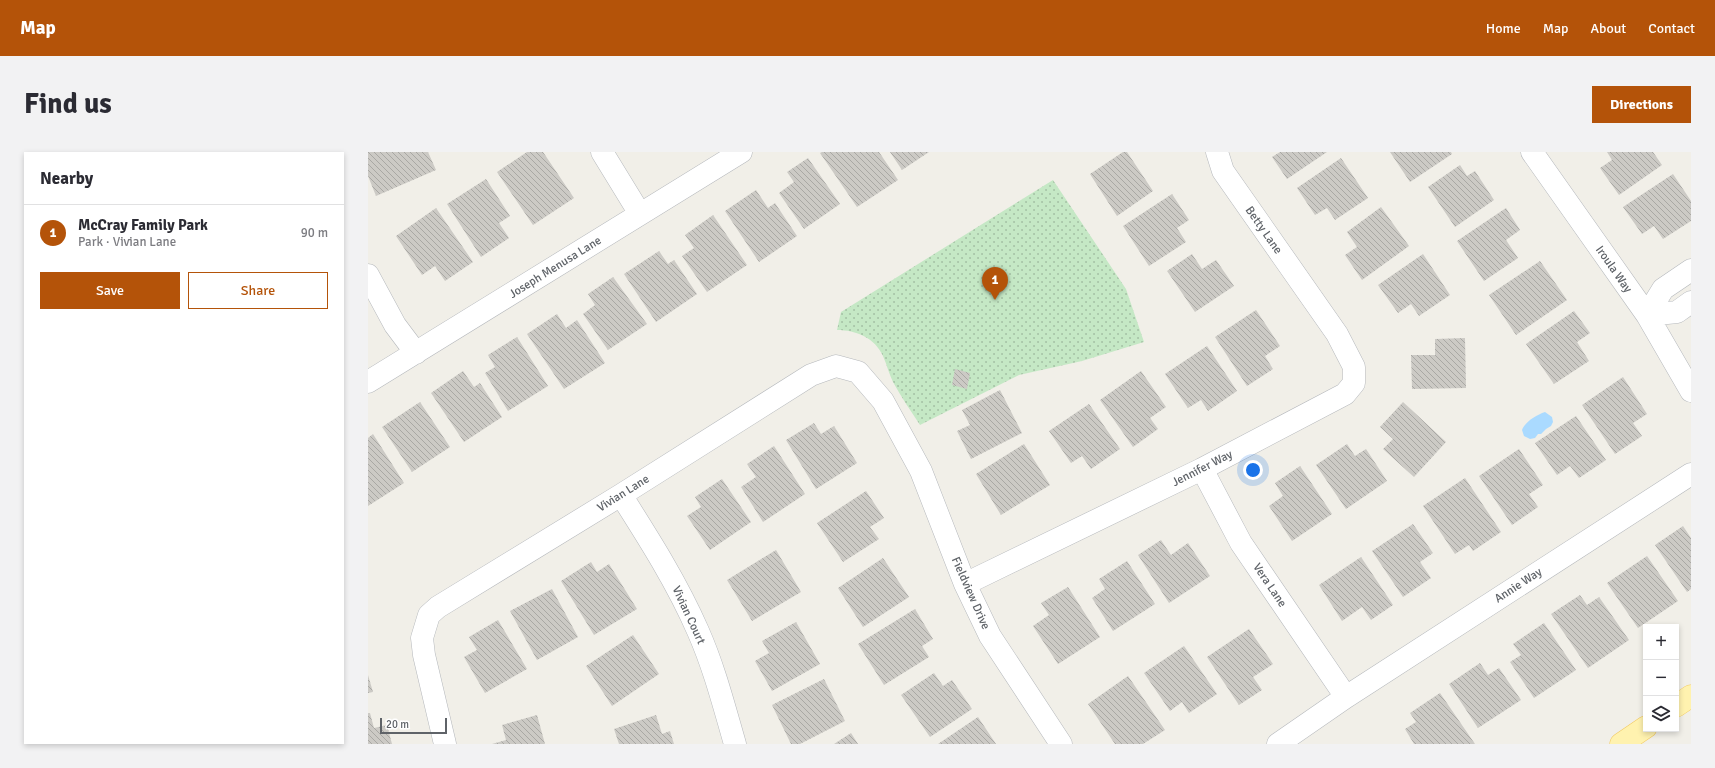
<!DOCTYPE html>
<html lang="en">
<head>
<meta charset="utf-8">
<style>
  body { margin:0; font-family:Signika,sans-serif; background:#f2f2f3; color:#2b2b33 }
  .controls { position:absolute; right:12px; bottom:12px; display:grid; overflow:hidden; border-radius:0px; box-shadow:0 2px 6px #0003 }
  .controls button { width:36px; height:36px; display:grid; place-items:center; padding:0; border:0; border-bottom:1px solid #e1e1e2; background:#fff; color:#2b2b33; font:20px sans-serif }
  .scale { position:absolute; left:12px; bottom:10px; width:67px; box-sizing:border-box; padding-left:4px; border:2px solid #5f6368; border-top:0; font-size:11px; line-height:14px; white-space:nowrap; color:#5f6368; -webkit-text-stroke:3px #fff; paint-order:stroke }
  .you { position:absolute; left:885px; top:318px; width:14px; height:14px; margin:-10px; border:3px solid #fff; border-radius:50%; background:#1a73e8; box-shadow:0 0 0 6px #1a73e833 }
  .badge { display:grid; place-items:center; width:26px; height:26px; border-radius:50%; background:#b45309; color:#fff; font-size:13px; font-weight:700 }
  .pin { position:absolute; translate:-50% -33px; filter:drop-shadow(0 1px 2px #0008) }
  .pin::after { content:''; position:absolute; top:21px; width:14px; height:12px; background:inherit; clip-path:polygon(0 0,100% 0,50% 100%) }
  .list { margin:0; padding:0; list-style:none }
  h2 { display:flex; justify-content:space-between; align-items:center; height:52px; margin:0; padding:0 16px; font-size:17px }
  h2 small { font-size:13px; font-weight:400; color:#7c7c81 }
  .list li { display:grid; grid-template-columns:26px 1fr auto; gap:12px; align-items:center; box-sizing:border-box; height:56px; padding:0 16px; border-top:1px solid #e1e1e2 }
  .list b { display:block; font-size:15px; white-space:nowrap }
  .list p { margin:0; font-size:13px; white-space:nowrap; color:#7c7c81 }
  .list em { font-size:13px; font-style:normal; color:#7c7c81 }
  .actions { display:flex; gap:8px; padding:12px 16px }
  .actions a { flex:1; padding:9px 0; border:1px solid #b45309; border-radius:0px; text-align:center; font-size:14px; color:#b45309 }
  .actions .main { background:#b45309; color:#fff }
  .icon { flex:none; width:22px; height:22px; fill:none; stroke:currentColor; stroke-width:2; stroke-linecap:round; stroke-linejoin:round }
  .map { position:relative; flex:none; width:1323px; height:592px; overflow:hidden; border-radius:0px }
  header { display:flex; align-items:center; gap:24px; box-sizing:border-box; height:56px; padding:0 20px; background:#b45309; color:#fff }
  header strong { font-size:19px }
  nav { display:flex; gap:22px; margin-inline-start:auto; font-size:14px }
  .intro { display:flex; align-items:center; justify-content:space-between; box-sizing:border-box; height:96px; padding:0 24px }
  h1 { margin:0; font-size:28px }
  .button { padding:10px 18px; border-radius:0px; background:#b45309; color:#fff; font-size:14px; font-weight:700 }
  main { display:flex; gap:24px; padding:0 24px }
  aside { flex:1; background:#fff; border-radius:0px; box-shadow:0 2px 6px #0003 }
  .map>svg:first-child { display:block }
  .park { fill:url(#park-dots) }
  .water { fill:#aadaff }
  .building { fill:url(#building-back-hatch) }
  .lines { fill:none; stroke-linecap:round; stroke-linejoin:round }
  .minor-casing { stroke:#b5b8bc; stroke-width:23 }
  .primary-casing { stroke:#f2c960; stroke-width:23 }
  .minor { stroke:#fff; stroke-width:22 }
  .primary { stroke:#fff2af; stroke-width:22 }
  .labels { text-anchor:middle; stroke-width:3.5; stroke-linejoin:round; paint-order:stroke }
  .street-label { font-size:12px; fill:#5f6368; stroke:#fff }
</style>
</head>
<body>
<header>
<strong>Map</strong>
<nav><a>Home</a><a>Map</a><a>About</a><a>Contact</a></nav>
</header>
<div class="intro"><h1>Find us</h1><a class="button">Directions</a></div>
<main>
<aside>
<h2>Nearby<small></small></h2>
<ul class="list">
<li><span class="badge">1</span><div><b>McCray Family Park</b><p>Park · Vivian Lane</p></div><em>90 m</em></li>
</ul>
<div class="actions"><a class="main">Save</a><a>Share</a></div>
</aside>
<div class="map">
<svg width="1323" height="592" viewBox="0 0 1323 592">
  <defs>
    <pattern id="park-dots" width="8" height="8" patternUnits="userSpaceOnUse"><rect width="8" height="8" fill="#c5e8c5"/><path d="M2 2h.1M6 6h.1" fill="none" stroke="#a3c0a4" stroke-width="1.8" stroke-linecap="round"/></pattern>
    <pattern id="building-back-hatch" width="6" height="6" patternUnits="userSpaceOnUse"><rect width="6" height="6" fill="#cccac5"/><path d="M-1 5l2 2M0 0l6 6M5-1l2 2" fill="none" stroke="#a9a8a4"/></pattern>
  </defs>
  <rect width="100%" height="100%" fill="#f1efe8"/>
  <path class="park" d="M685 28 758 137 776 190 714 209 651 223 552 273C543 259 533 245 525 230 521 222 519 213 515 204 507 186 488 178 469 178L473 160Z"/>
  <path class="water" d="M1177 260 1184 265 1185 270 1183 274 1178 277 1173 282H1170L1167 286 1162 287 1156 284 1154 278C1157 270 1168 263 1177 260Z"/>
  <path class="building" d="M0 0H60L68 18 8 44 0 24Z
    M159 0H175L206 46 165 73 129 20Z
    M454 0H511L530 28 489 55 452 1Z
    M522 0H561L534 18Z
    M755 0H759L785 39 749 64 722 22Z
    M912 0H959L919 27 904 5Z
    M1022 0H1083L1084 2 1042 30Z
    M1239 0H1285L1294 13 1251 43 1232 16 1244 8Z
    M440 6 472 52 436 77 411 41 426 30 419 20Z
    M973 6 1000 46 967 68 959 56 947 63 929 36Z
    M1092 13 1099 24 1107 19 1126 48 1087 75 1060 35Z
    M1305 22 1323 49V69L1295 87 1286 74 1274 82 1255 55Z
    M118 27 142 64 131 71 141 86 113 105 79 52Z
    M388 38 400 56 407 51 429 84 391 110 357 59Z
    M804 42 821 68 809 76 818 90 781 114 755 74Z
    M1013 55 1041 94 994 128 977 103 989 95 979 80Z
    M68 56 105 110 77 129 67 114 54 123 28 84Z
    M1138 56 1152 78 1138 88 1150 106 1116 129 1089 89Z
    M345 63 379 113 339 140 314 104 326 96 317 83Z
    M291 99 300 112 306 108 329 142 288 170 256 122Z
    M824 102 834 117 848 108 866 134 827 160 799 119Z
    M1055 102 1082 143 1051 164 1043 152 1030 161 1010 133Z
    M1172 109 1199 148 1148 183 1121 143Z
    M245 125 279 172 240 198 215 162 227 153 220 142Z
    M888 158 912 194 897 204 905 217 879 234 847 185Z
    M1206 159 1222 181 1209 190 1221 209 1186 232 1158 192Z
    M189 162 198 176 209 168 237 211 196 237 159 182Z
    M149 185 180 234 140 259 117 221 127 215 120 203Z
    M1097 186 1098 236 1044 237 1043 203H1067V187Z
    M839 194 869 239 840 259 833 248 820 256 797 222Z
    M587 217 602 221 599 237 584 233Z
    M95 219 106 235 112 231 134 265 96 290 63 241Z
    M773 219 798 255 782 266 790 277 765 295 732 248Z
    M1255 225 1279 262 1265 271 1274 284 1247 302 1214 253Z
    M632 238 654 281 603 307 589 279 602 273 594 258Z
    M52 250 82 295 44 320 14 275Z
    M1035 250 1078 290 1046 325 1015 297 1025 287 1012 275Z
    M721 252 752 297 723 317 714 304 703 311 681 279Z
    M1208 264 1238 308 1211 326 1202 314 1189 323 1167 291Z
    M446 271 453 282 466 274 489 311 448 337 418 288Z
    M5 282 36 331 0 354V286Z
    M656 292 682 333 633 363 608 322Z
    M979 292 987 304 998 297 1019 329 978 357 948 313Z
    M406 294 437 342 395 370 373 335 388 325 379 312Z
    M1151 297 1175 333 1161 342 1170 355 1144 373 1111 324Z
    M932 314 964 362 924 389 901 354 915 344 907 331Z
    M1097 326 1133 380 1105 399 1101 393 1087 402 1055 354Z
    M354 327 383 370 342 398 319 364 333 355 327 345Z
    M498 339 516 366 502 375 511 387 475 410 449 371Z
    M1045 372 1065 401 1052 410 1063 426 1035 445 1004 399Z
    M1315 374 1323 386V437L1319 440 1287 393Z
    M793 388 803 403 820 391 842 424 801 451 770 403Z
    M408 398 433 440 384 469 359 428Z
    M1279 404 1310 449 1270 476 1239 431Z
    M993 405 1025 453 1003 468 994 455 974 469 951 433Z
    M515 406 541 445 495 475 470 436Z
    M759 409 787 452 745 479 724 446 737 437 731 427Z
    M223 410 229 420 241 412 269 457 226 483 193 429Z
    M700 435 732 485 690 512 665 474 681 463 673 451Z
    M184 437 210 485 169 508 142 459Z
    M1212 443 1219 453 1231 445 1261 488 1220 516 1183 462Z
    M547 457 565 487 554 494 561 505 516 533 490 492Z
    M130 468 159 517 117 541 96 505 109 498 101 485Z
    M428 470 452 512 404 539 387 509 401 501 394 489Z
    M1176 471 1208 518 1166 546 1142 510 1153 503 1145 492Z
    M881 477 905 512 885 525 894 538 871 553 839 505Z
    M265 483 291 522 244 554 218 514Z
    M816 494 849 542 821 561 814 550 802 559 776 521Z
    M1112 511 1120 523 1131 516 1153 548 1110 576 1081 532Z
    M566 521 575 534 584 528 604 557 562 585 533 543Z
    M0 523 5 540 0 541Z
    M760 524 797 578 775 592H747L720 552Z
    M456 527 477 569 432 592H423L404 553Z
    M1072 541 1107 592H1046L1037 577 1048 570 1042 561Z
    M0 561H2L6 576 19 573 24 592H0Z
    M169 563 177 592H124L138 588 134 573Z
    M288 563 294 582 302 579 306 592H251L246 577Z
    M610 565 628 592H570Z
    M483 581 490 592H466Z"/>
  <g class="lines">
    <g class="minor-casing">
      <path id="minor" d="M234 0 272 62
        M1164 0 1279 163 1323 239
        M0 123 27 173 48 201
        M1279 163 1295 137 1323 118
        M1279 163 1309 160 1323 150
        M0 230 373 0
        M834 317 873 391 978 545
        M253 343C281 387 309 431 330 479 346 515 356 554 367 592
        M597 432 834 317 977 242 986 231V215L969 182 855 19 849 0
        M77 592 56 503 54 486 61 463 70 455 253 343 443 223 468 214 490 220 515 249 553 319 597 432 622 484 693 592
        M910 592 978 545 1323 322"/>
    </g>
    <g class="primary-casing">
      <path id="primary" d="M1308 554 1323 544
        M1253 592 1278 575"/>
    </g>
    <use href="#minor" class="minor"/>
    <use href="#primary" class="primary"/>
  </g>
  <g class="labels">
    <g class="street-label">
      <text transform="translate(896 78) rotate(55)" y="4">Betty Lane</text>
      <text transform="translate(187 115) rotate(-32)" y="4">Joseph Menusa Lane</text>
      <text transform="translate(1246 117) rotate(55)" y="4">Iroula Way</text>
      <text transform="translate(834 316) rotate(-27)" y="4">Jennifer Way</text>
      <text transform="translate(255 341) rotate(-32)" y="4">Vivian Lane</text>
      <text transform="translate(902 433) rotate(56)" y="4">Vera Lane</text>
      <text transform="translate(1150 433) rotate(-33)" y="4">Annie Way</text>
      <text transform="translate(603 441) rotate(66)" y="4">Fieldview Drive</text>
      <text transform="translate(321 463) rotate(65)" y="4">Vivian Court</text>
    </g>
  </g>
</svg>
<div class="controls">
<button>+</button>
<button>−</button>
<button><svg class="icon" aria-label="layers" viewBox="0 0 24 24"><path d="M12 4l9 5-9 5-9-5zM3 14l9 5 9-5"/></svg></button>
</div>
<div class="scale">20 m</div>
<div class="you"></div>
<div class="pin badge" style="left:627px;top:148px">1</div>
</div>
</main>
</body>
</html>
